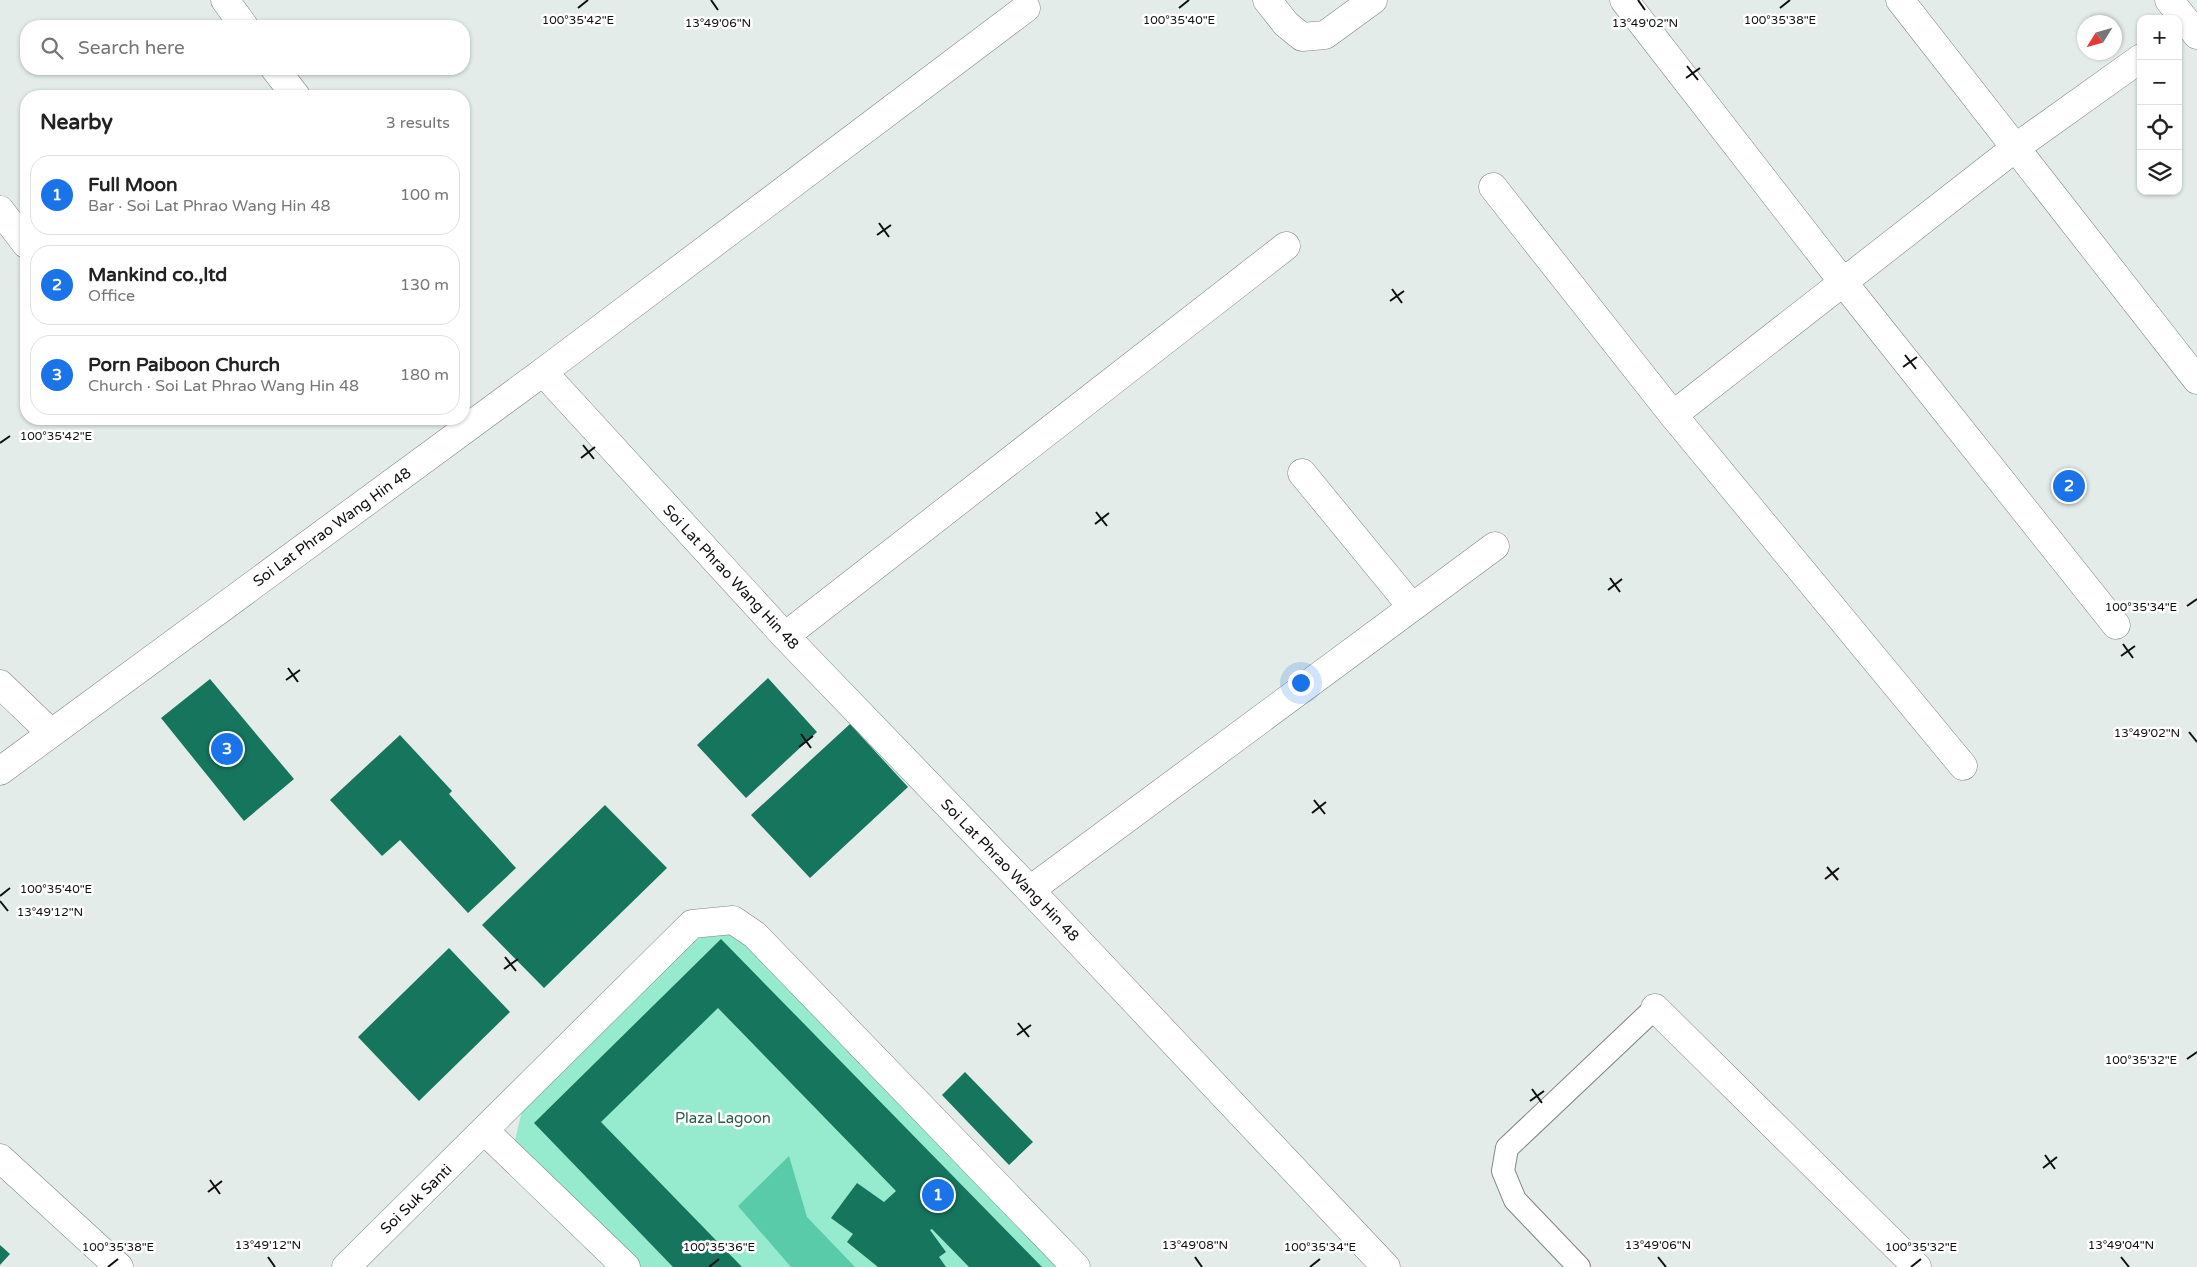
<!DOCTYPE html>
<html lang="en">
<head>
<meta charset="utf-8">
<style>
  body { margin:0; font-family:"Varela Round",sans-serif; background:#f2f2f2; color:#222 }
  .controls { position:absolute; right:15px; top:15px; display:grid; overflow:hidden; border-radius:10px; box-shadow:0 1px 4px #0004 }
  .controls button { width:45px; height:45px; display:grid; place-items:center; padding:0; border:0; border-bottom:1px solid #e0e0e0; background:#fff; color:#222; font:25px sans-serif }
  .compass { position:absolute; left:2077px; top:15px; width:45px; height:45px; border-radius:50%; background:#fff; box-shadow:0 1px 4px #0004; rotate:233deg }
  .you { position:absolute; left:1300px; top:682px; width:18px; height:18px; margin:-12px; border:4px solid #fff; border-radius:50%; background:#1a73e8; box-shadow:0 0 0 8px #1a73e833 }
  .badge { display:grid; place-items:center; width:32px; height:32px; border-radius:50%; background:#1a73e8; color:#fff; font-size:16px; font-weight:700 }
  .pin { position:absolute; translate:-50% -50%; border:2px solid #fff; box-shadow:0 1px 5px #0006 }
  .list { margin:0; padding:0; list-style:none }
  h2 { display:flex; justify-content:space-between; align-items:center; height:65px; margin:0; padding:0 20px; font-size:21px }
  h2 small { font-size:16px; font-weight:400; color:#767676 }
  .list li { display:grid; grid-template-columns:32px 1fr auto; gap:15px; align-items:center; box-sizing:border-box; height:80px; margin:0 10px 10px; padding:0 10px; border:1px solid #e0e0e0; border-radius:20px }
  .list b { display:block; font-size:19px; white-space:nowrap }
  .list p { margin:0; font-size:16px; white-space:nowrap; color:#767676 }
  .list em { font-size:16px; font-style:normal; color:#767676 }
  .icon { flex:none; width:28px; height:28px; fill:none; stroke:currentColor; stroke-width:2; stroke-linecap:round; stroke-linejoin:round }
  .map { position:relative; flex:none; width:2197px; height:1267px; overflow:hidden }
  .search { position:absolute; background:#fff; box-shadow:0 1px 4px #0004; left:20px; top:20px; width:450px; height:55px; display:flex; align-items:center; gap:12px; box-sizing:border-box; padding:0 18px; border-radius:20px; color:#767676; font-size:19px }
  .panel { position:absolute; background:#fff; box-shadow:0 1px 4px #0004; left:20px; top:90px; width:450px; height:335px; border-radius:20px }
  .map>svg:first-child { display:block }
  .green { fill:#96eacd }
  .water { fill:#59cba9 }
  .building { fill:#16755d }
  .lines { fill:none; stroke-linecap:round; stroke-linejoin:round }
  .lane-casing { stroke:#7e8582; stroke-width:24 }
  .street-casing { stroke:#7e8582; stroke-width:29 }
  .secondary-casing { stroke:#7e8582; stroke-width:29 }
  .lane { stroke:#fff; stroke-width:22 }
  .street { stroke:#fff; stroke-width:28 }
  .secondary { stroke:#fff; stroke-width:28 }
  .ticks { fill:none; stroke:#0e100f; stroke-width:2 }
  .labels { text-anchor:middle; stroke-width:5; stroke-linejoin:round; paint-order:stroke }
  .street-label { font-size:15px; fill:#0e100f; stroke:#fff }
  .park-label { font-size:15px; fill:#2d5d4e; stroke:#fff }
  .ticks-label { font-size:12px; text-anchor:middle; fill:#0e100f; stroke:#fff; stroke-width:5; stroke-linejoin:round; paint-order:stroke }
</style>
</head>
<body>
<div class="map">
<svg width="2197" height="1267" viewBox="0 0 2197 1267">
  <rect width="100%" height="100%" fill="#e3ece8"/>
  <path class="green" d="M733 915 1075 1267H641L515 1140 522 1111 694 937Z"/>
  <path class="water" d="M789 1156 807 1217 855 1267H791L738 1206Z"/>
  <path class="building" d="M768 678 817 732 746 798 697 745Z
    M210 679 294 779 244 821 161 718Z
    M850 724 908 787 810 878 751 815Z
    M400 735 452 791 449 794 516 868 468 913 400 840 382 856 330 800Z
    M605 805 667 868 544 988 482 925Z
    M721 939 1042 1267H969L932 1229 930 1230 946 1252 939 1257 946 1267H878L847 1242 853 1234 831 1218 857 1183 884 1202 896 1191 718 1008 601 1122 742 1267H673L534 1123Z
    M449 948 510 1012 419 1101 358 1037Z
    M965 1072 1033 1142 1009 1165 942 1095Z
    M0 1245 10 1254 0 1265Z"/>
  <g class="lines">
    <g class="lane-casing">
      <path id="lane" d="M1579 1267 1515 1200 1503 1171 1507 1148 1655 1008"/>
    </g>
    <g class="street-casing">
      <path id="street" d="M225 0 244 26
        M1267 0 1286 24 1302 37 1325 35 1373 0
        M1624 0 1843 282 2116 625
        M1900 0 2197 380
        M2169 0 2197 35
        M275 69 296 96
        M1493 187 1673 415 1963 766
        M0 210 26 244
        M543 372 1026 8
        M1673 415 2015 148 2141 58
        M1302 473 1412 607
        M785 636 1286 246
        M0 684 51 733
        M1030 890 1495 546
        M1655 1008 1917 1267
        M485 1131 626 1267
        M0 1158 119 1267
        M346 1267 692 924 733 920 755 935 1076 1267"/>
    </g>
    <g class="secondary-casing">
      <path id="secondary" d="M0 771 543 372 785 636 1030 890 1386 1267"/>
    </g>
    <use href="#lane" class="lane"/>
    <use href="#street" class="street"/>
    <use href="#secondary" class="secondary"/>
  </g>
  <path class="ticks" d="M711 0 718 10M1638 0 1645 10M578 8 588 0M1179 8 1189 0M1780 8 1790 0M1687 66 1698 80M1686 78 1700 68M879 223 889 237M877 235 891 225M1392 289 1402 303M1390 301 1404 291M1905 355 1916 369M1903 367 1917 357M0 443 10 436M583 445 594 459M581 458 595 447M1096 512 1107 526M1095 524 1109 513M1610 578 1620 592M1608 590 1622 579M2187 606 2197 599M2123 644 2133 658M2121 656 2135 646M288 668 298 682M286 680 300 670M2189 732 2197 742M801 734 811 748M799 747 813 736M1314 800 1325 814M1312 813 1326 802M1827 867 1838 880M1825 879 1839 868M0 896 10 888M0 901 8 911M505 957 516 971M504 969 518 959M1018 1023 1029 1037M1017 1035 1031 1025M2187 1059 2197 1052M1532 1089 1542 1103M1530 1101 1544 1091M2045 1155 2055 1169M2043 1168 2057 1157M210 1180 220 1194M208 1192 222 1181M268 1257 275 1267M1195 1257 1202 1267M1658 1257 1666 1267M2121 1257 2129 1267M108 1267 118 1259M709 1267 719 1259M1310 1267 1320 1259M1911 1267 1921 1259"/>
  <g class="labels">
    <g class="street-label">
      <text transform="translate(332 527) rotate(-36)" y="5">Soi Lat Phrao Wang Hin 48</text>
      <text transform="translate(731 577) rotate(47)" y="5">Soi Lat Phrao Wang Hin 48</text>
      <text transform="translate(1010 870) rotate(46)" y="5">Soi Lat Phrao Wang Hin 48</text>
      <text transform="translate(416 1199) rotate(-44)" y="5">Soi Suk Santi</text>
    </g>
    <g class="park-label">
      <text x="723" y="1123">Plaza Lagoon</text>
    </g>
  </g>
  <g class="ticks-label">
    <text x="578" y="24">100°35'42"E</text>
    <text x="1179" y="24">100°35'40"E</text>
    <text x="1780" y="24">100°35'38"E</text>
    <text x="718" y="27">13°49'06"N</text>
    <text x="1645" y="27">13°49'02"N</text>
    <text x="56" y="440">100°35'42"E</text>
    <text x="2141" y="611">100°35'34"E</text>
    <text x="2147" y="737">13°49'02"N</text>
    <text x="56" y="893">100°35'40"E</text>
    <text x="50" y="916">13°49'12"N</text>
    <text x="2141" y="1064">100°35'32"E</text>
    <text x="268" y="1249">13°49'12"N</text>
    <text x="1195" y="1249">13°49'08"N</text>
    <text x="1658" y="1249">13°49'06"N</text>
    <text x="2121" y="1249">13°49'04"N</text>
    <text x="118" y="1251">100°35'38"E</text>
    <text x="719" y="1251">100°35'36"E</text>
    <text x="1320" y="1251">100°35'34"E</text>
    <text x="1921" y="1251">100°35'32"E</text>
  </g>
</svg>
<div class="controls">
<button>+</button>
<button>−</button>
<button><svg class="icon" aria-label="locate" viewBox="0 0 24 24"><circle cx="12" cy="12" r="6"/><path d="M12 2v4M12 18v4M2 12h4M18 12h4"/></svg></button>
<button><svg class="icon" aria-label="layers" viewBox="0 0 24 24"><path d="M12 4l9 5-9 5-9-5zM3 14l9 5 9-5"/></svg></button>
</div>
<svg class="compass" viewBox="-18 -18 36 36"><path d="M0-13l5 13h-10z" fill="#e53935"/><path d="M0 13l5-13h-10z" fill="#767676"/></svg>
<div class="you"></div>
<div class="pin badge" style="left:938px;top:1195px">1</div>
<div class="pin badge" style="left:2069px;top:486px">2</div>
<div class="pin badge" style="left:227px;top:749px">3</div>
<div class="search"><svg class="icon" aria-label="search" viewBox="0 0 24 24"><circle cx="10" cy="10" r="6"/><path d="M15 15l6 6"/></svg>Search here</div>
<section class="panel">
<h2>Nearby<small>3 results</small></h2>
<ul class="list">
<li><span class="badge">1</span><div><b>Full Moon</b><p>Bar · Soi Lat Phrao Wang Hin 48</p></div><em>100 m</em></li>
<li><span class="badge">2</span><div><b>Mankind co.,ltd</b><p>Office</p></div><em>130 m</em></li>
<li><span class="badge">3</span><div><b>Porn Paiboon Church</b><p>Church · Soi Lat Phrao Wang Hin 48</p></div><em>180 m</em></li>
</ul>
</section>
</div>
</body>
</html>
